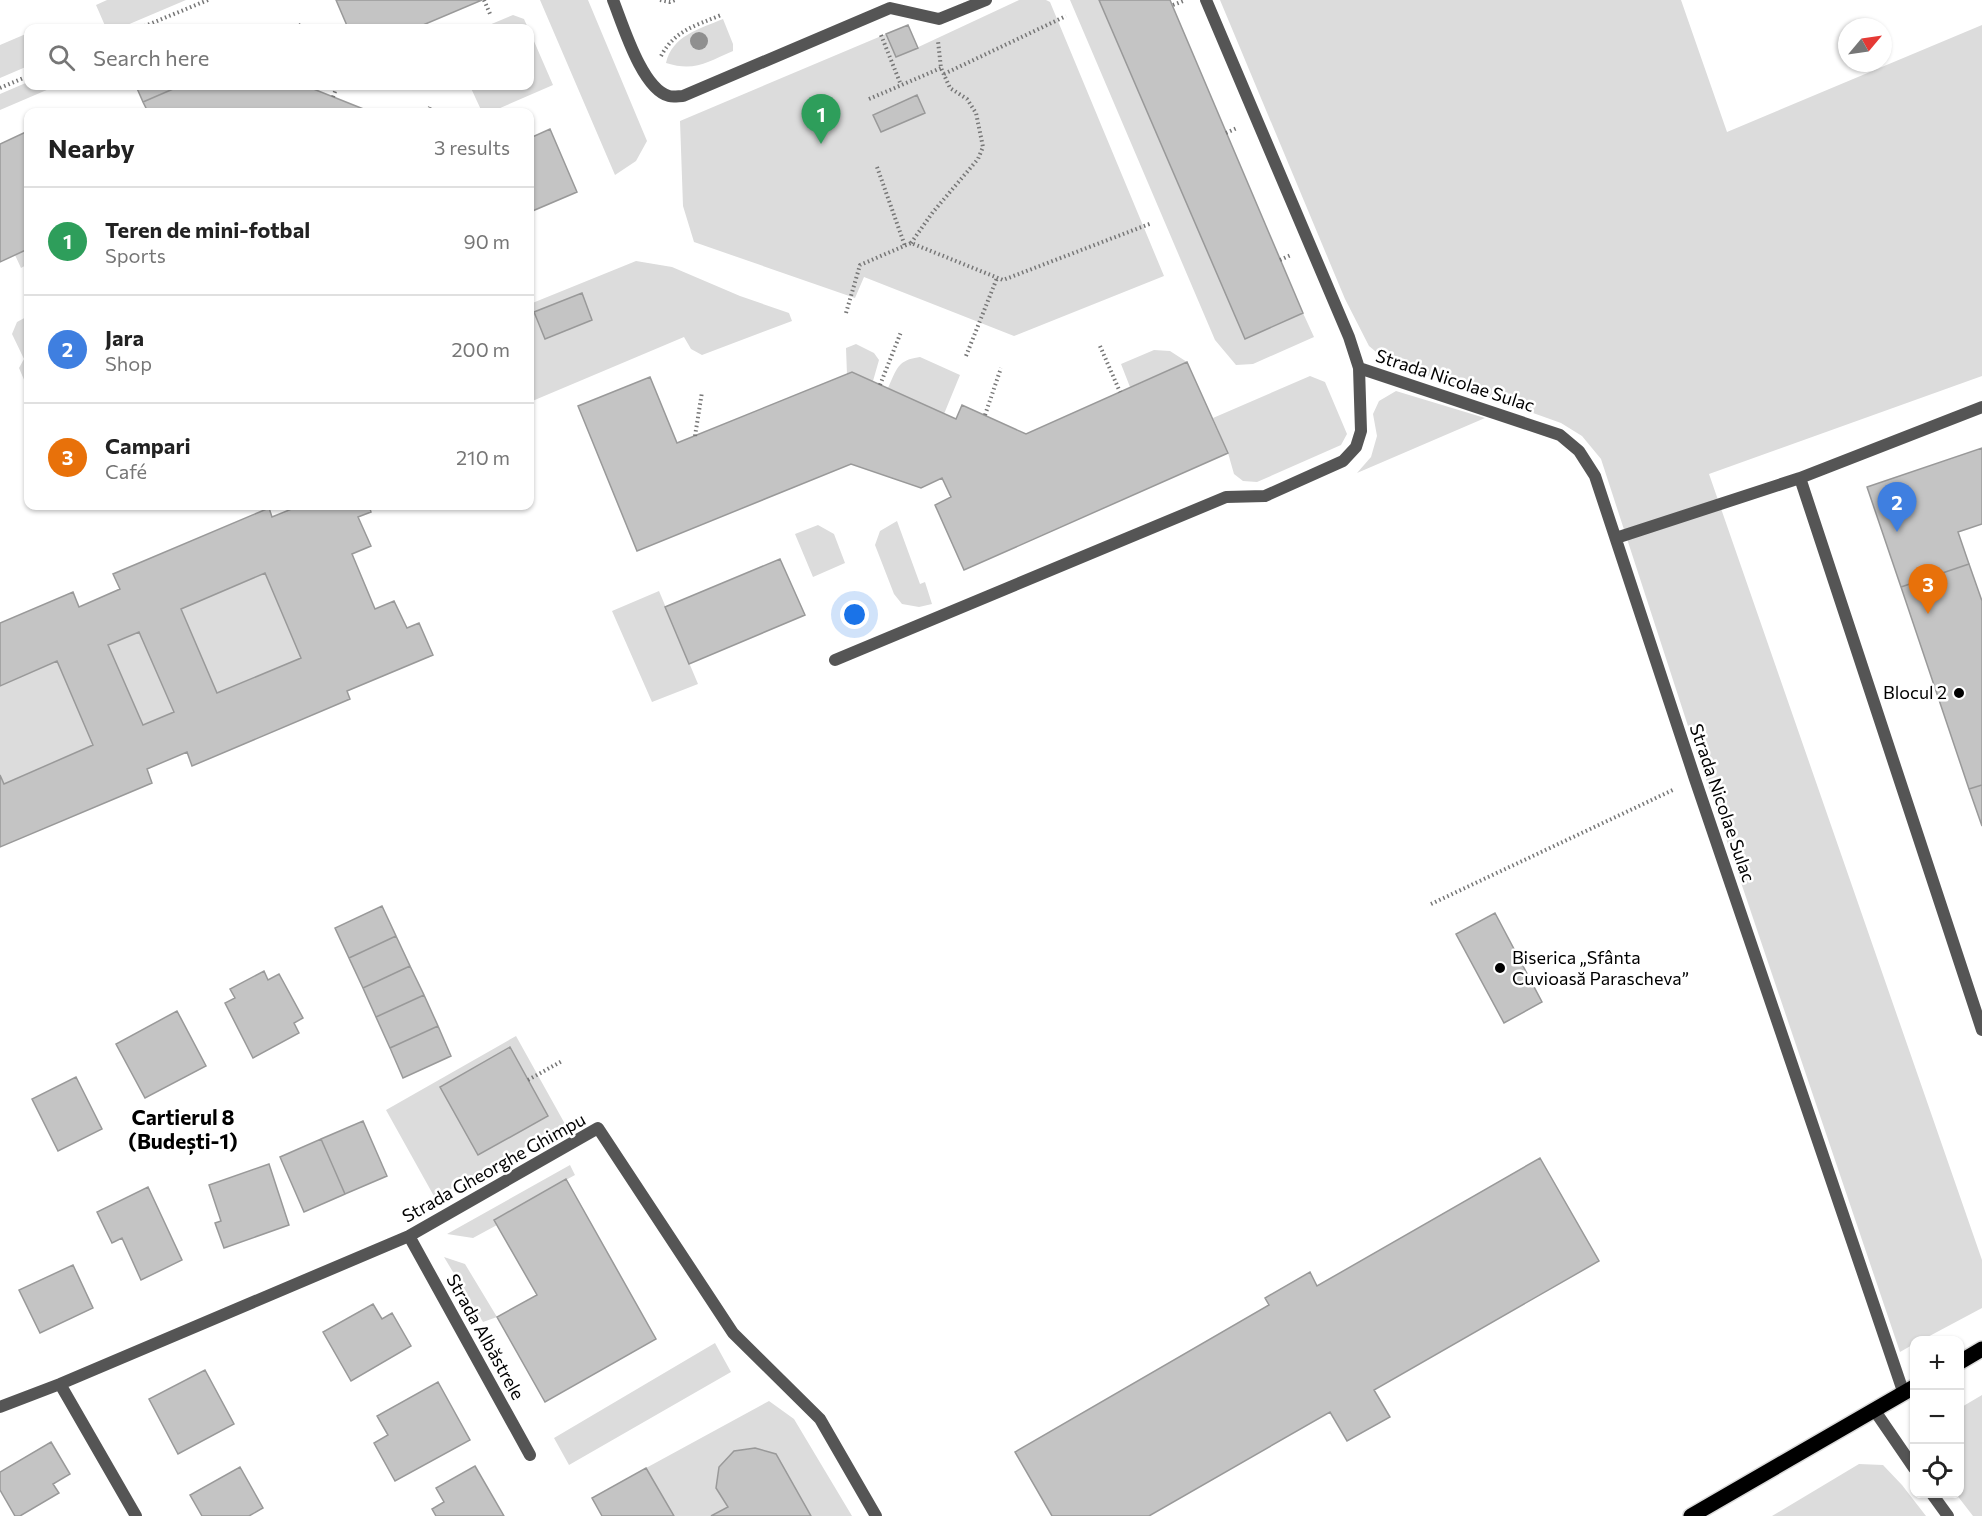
<!DOCTYPE html>
<html lang="en">
<head>
<meta charset="utf-8">
<style>
  body { margin:0; font-family:Commissioner,sans-serif; background:#f2f2f2; color:#222 }
  .controls { position:absolute; right:18px; bottom:18px; display:grid; overflow:hidden; border-radius:12px; box-shadow:0 2px 4px #0004 }
  .controls button { width:54px; height:54px; display:grid; place-items:center; padding:0; border:0; border-bottom:2px solid #e0e0e0; background:#fff; color:#222; font:30px sans-serif }
  .compass { position:absolute; left:1838px; top:18px; width:54px; height:54px; border-radius:50%; background:#fff; box-shadow:0 2px 4px #0004; rotate:61deg }
  .you { position:absolute; left:855px; top:615px; width:21px; height:21px; margin:-15px; border:4px solid #fff; border-radius:50%; background:#1a73e8; box-shadow:0 0 0 9px #1a73e833 }
  .badge { display:grid; place-items:center; width:39px; height:39px; border-radius:50%; background:#000; color:#fff; font-size:20px; font-weight:700 }
  .pin { position:absolute; translate:-50% -50px; filter:drop-shadow(0 2px 3px #0008) }
  .pin::after { content:''; position:absolute; top:32px; width:21px; height:18px; background:inherit; clip-path:polygon(0 0,100% 0,50% 100%) }
  .list { margin:0; padding:0; list-style:none }
  h2 { display:flex; justify-content:space-between; align-items:center; height:78px; margin:0; padding:0 24px; font-size:26px }
  h2 small { font-size:20px; font-weight:400; color:#767676 }
  .list li { display:grid; grid-template-columns:39px 1fr auto; gap:18px; align-items:center; box-sizing:border-box; height:108px; padding:0 24px; border-top:2px solid #e0e0e0 }
  .list b { display:block; font-size:22px; white-space:nowrap }
  .list p { margin:0; font-size:20px; white-space:nowrap; color:#767676 }
  .list em { font-size:20px; font-style:normal; color:#767676 }
  .icon { flex:none; width:33px; height:33px; fill:none; stroke:currentColor; stroke-width:2; stroke-linecap:round; stroke-linejoin:round }
  .map { position:relative; flex:none; width:1982px; height:1516px; overflow:hidden }
  .search { position:absolute; background:#fff; box-shadow:0 2px 4px #0004; left:24px; top:24px; width:510px; height:66px; display:flex; align-items:center; gap:15px; box-sizing:border-box; padding:0 21px; border-radius:12px; color:#767676; font-size:22px }
  .panel { position:absolute; background:#fff; box-shadow:0 2px 4px #0004; left:24px; top:108px; width:510px; height:402px; border-radius:12px }
  .map>svg:first-child { display:block }
  .green { fill:#dcdcdc; fill-rule:evenodd }
  .building { fill:#c4c4c4; stroke:#999; stroke-width:1.5; fill-rule:evenodd }
  .lines { fill:none; stroke-linecap:round; stroke-linejoin:round }
  .primary-casing { stroke:#dbdbdb; stroke-width:18 }
  .path { stroke:#777; stroke-width:4; stroke-dasharray:1.5 3; stroke-linecap:butt }
  .service { stroke:#555; stroke-width:12 }
  .minor { stroke:#555; stroke-width:12 }
  .primary { stroke:#000; stroke-width:15 }
  .tree { fill:#8f8f8f }
  .poi-dot { fill:#000; stroke:#fff; stroke-width:2 }
  .labels { text-anchor:middle; stroke-width:5; stroke-linejoin:round; paint-order:stroke }
  .street-label { font-size:18px; fill:#000; stroke:#fff }
  .poi-label { font-size:18px; fill:#000; stroke:#fff; text-anchor:end }
  .quarter-label { font-size:21px; font-weight:bold; fill:#000; stroke:#fff }
</style>
</head>
<body>
<div class="map">
<svg width="1982" height="1516" viewBox="0 0 1982 1516">
  <rect width="100%" height="100%" fill="#fff"/>
  <path class="green" d="M107 0H186L120 28H106L96 5Z
    M540 0H588L647 141 636 161 615 175Z
    M1019 0H1046L1050 2 1164 276 1014 336 864 277 855 298 694 242 683 206 680 121 886 34 897 57Z
    M1070 0H1099L1245 339 1303 313 1314 337 1253 364 1236 365 1215 340Z
    M1220 0H1681L1727 132 1982 25V376L1709 474 1982 1260V1308L1922 1340H1914V1344L1900 1352 1688 726 1601 459 1582 436 1561 423 1387 361 1369 346 1345 299Z
    M513 15 524 19 528 28H482Z
    M723 19 733 44V51C707 62 695 72 666 63 672 36 699 29 723 19Z
    M530 32 553 85 491 112H482L470 86H530Z
    M28 33V66L0 78V45Z
    M28 82V86H56L0 110V94Z
    M28 249V264L21 268 15 255Z
    M636 261 672 267 740 296 789 313 792 321 702 355 691 349 684 337 530 402V304Z
    M28 316V389L19 368 24 359 12 334 17 322Z
    M856 344 874 353 879 360 873 381 847 375 846 348Z
    M1154 350 1170 351 1187 362 1130 387 1121 364Z
    M920 357 960 375 944 414 888 388C897 369 897 360 920 357Z
    M1310 376 1325 382 1347 434 1341 445 1257 482 1243 481 1234 474 1228 453 1213 418Z
    M1396 391 1485 418 1357 473 1371 457 1377 436 1373 414 1379 401Z
    M897 521 920 584 925 582 932 604 919 607 902 604 894 594 875 545 880 531Z
    M818 525 834 534 845 563 813 577 795 534Z
    M265 573 301 658 217 693 181 609Z
    M659 591 698 684 652 702 612 611Z
    M139 632 174 712 143 725 108 645Z
    M57 661 93 745 4 784 0 775V686Z
    M516 1036 565 1124 435 1198 386 1110ZM510 1047 548 1116 478 1155 440 1087Z
    M570 1165 575 1175 495 1219 497 1225 473 1238 447 1234Z
    M444 1257 465 1264 497 1317 483 1322Z
    M715 1343 731 1372 569 1465 554 1438Z
    M1982 1395V1516H1973L1956 1494H1960V1408Z
    M769 1401 794 1419 852 1516H811L776 1454 755 1448 734 1451 719 1467 716 1488 728 1507 711 1516H674L646 1468Z
    M1859 1464 1883 1465 1902 1485 1926 1516H1772Z"/>
  <path class="building" d="M336 0H482L416 28H348Z
    M1099 0H1170L1303 313 1245 339Z
    M908 25 918 48 896 57 886 34Z
    M136 86H180L143 102Z
    M180 86H306L371 112H148L143 102Z
    M917 95 925 113 881 132 873 115Z
    M550 129 577 192 530 212V138Z
    M28 131V249L0 262V144Z
    M582 293 592 320 545 339 534 312Z
    M1187 362 1228 453 964 570 935 505 951 497 942 478 921 488 851 464 637 551 578 406 650 377 677 443 852 372 956 419 962 405 1026 434Z
    M1982 448V524L1958 532 1969 564 1901 587 1867 487Z
    M299 506H369L371 512 358 517 371 546 352 554 375 609 394 601 407 628 419 623 433 655 347 691 350 699 192 766 187 752 147 769 152 783 0 847V775L4 784 93 745 57 661 0 686V623L73 592 79 607 120 589 113 574 269 508 272 517ZM265 573 301 658 217 693 181 609ZM139 632 174 712 143 725 108 645Z
    M780 559 805 615 689 664 665 607Z
    M1969 564 1982 601V785L1969 789 1901 587Z
    M1982 785V826L1969 789Z
    M382 906 396 936 349 958 335 928Z
    M1495 913 1542 1002 1504 1023 1456 934Z
    M396 936 410 966 363 988 349 958Z
    M410 966 424 995 376 1017 363 988Z
    M264 971 268 980 279 974 303 1018 294 1023 299 1033 253 1058 225 1003 235 998 230 989Z
    M424 995 438 1026 390 1048 376 1017Z
    M177 1011 206 1066 145 1098 116 1044Z
    M438 1026 451 1056 403 1078 390 1048Z
    M510 1047 548 1116 478 1155 440 1087Z
    M76 1077 102 1129 58 1151 32 1099Z
    M363 1121 387 1176 345 1194 321 1139Z
    M321 1139 345 1194 304 1212 280 1157Z
    M1540 1158 1599 1261 1374 1390 1390 1417 1347 1441 1330 1412 1149 1516H1052L1015 1452 1269 1305 1265 1298 1310 1272 1317 1286Z
    M269 1164 289 1225 224 1248 215 1223 221 1221 209 1185Z
    M566 1179 656 1339 545 1402 497 1317 537 1295 494 1220Z
    M148 1187 182 1260 141 1280 122 1238 112 1243 97 1212Z
    M73 1265 93 1308 40 1333 19 1290Z
    M373 1304 382 1319 392 1313 411 1346 351 1381 323 1332Z
    M205 1370 234 1424 178 1454 149 1399Z
    M438 1382 470 1440 395 1481 374 1443 388 1435 377 1416Z
    M51 1442 70 1474 53 1484 59 1493 20 1516H15L0 1490V1472Z
    M755 1448 776 1454 811 1516H711L728 1507 716 1488 719 1467 734 1451Z
    M475 1466 504 1516H436L432 1509 444 1502 436 1488Z
    M240 1467 263 1508 249 1516H202L190 1495Z
    M646 1468 674 1516H602L592 1498Z"/>
  <g class="lines">
    <g class="primary-casing">
      <path id="primary" d="M1960 1362 1982 1349
        M1691 1516 1914 1387"/>
    </g>
    <path class="path" d="M484 0 490 14
      M660 0 670 2 675 0
      M1173 5 1183 1
      M140 28 208 0
      M296 28 302 24
      M881 35 901 85
      M661 56C675 30 695 26 721 15
      M944 74 1066 16
      M0 88 28 76
      M333 97 337 86
      M869 99 941 68
      M428 112 430 107
      M1226 133 1237 128
      M877 167 905 246
      M911 243 933 212 978 159 983 147 976 113 967 99 950 88 941 68 938 41
      M1280 260 1291 255
      M846 313 860 265 911 243 1003 280 1152 223
      M1100 346 1120 392
      M966 356 997 278
      M880 385 901 332
      M985 415 1001 368
      M695 436 702 392
      M1431 904 1675 789
      M528 1080 562 1061"/>
    <path class="service" d="M613 0C623 25 642 89 669 96 673 97 679 96 683 96L890 8 939 19 986 0
      M1359 368 1560 435 1579 451 1595 476 1695 779 1904 1394
      M1800 478 1982 1030
      M1616 538 1800 478 1982 407
      M835 660 1226 497 1265 496 1343 461 1356 447 1361 431 1359 368 1349 337 1206 0
      M1875 1411 1914 1468
      M1932 1494 1948 1516"/>
    <path class="minor" d="M409 1236 530 1455
      M60 1384 136 1516
      M0 1407 60 1384 409 1236 598 1128 733 1333 820 1419 876 1516"/>
    <use href="#primary" class="primary"/>
  </g>
  <circle class="tree" cx="699" cy="41" r="9"/>
  <g class="poi-dot">
    <circle cx="1959" cy="693" r="6"/>
    <circle cx="1500" cy="968" r="6"/>
  </g>
  <g class="labels">
    <g class="street-label">
      <text transform="translate(1455 381) rotate(18)" y="6">Strada Nicolae Sulac</text>
      <text transform="translate(1722 803) rotate(71)" y="6">Strada Nicolae Sulac</text>
      <text transform="translate(494 1168) rotate(-29)" y="6">Strada Gheorghe Ghimpu</text>
      <text transform="translate(485 1337) rotate(61)" y="6">Strada Albăstrele</text>
    </g>
    <g class="poi-label">
      <text x="1947" y="699">Blocul 2</text>
      <text x="1512" y="964" text-anchor="start">Biserica „Sfânta<tspan x="1512" dy="21">Cuvioasă Parascheva”</tspan></text>
    </g>
    <g class="quarter-label">
      <text x="183" y="1125">Cartierul 8<tspan x="183" dy="24">(Budești-1)</tspan></text>
    </g>
  </g>
</svg>
<div class="controls">
<button>+</button>
<button>−</button>
<button><svg class="icon" aria-label="locate" viewBox="0 0 24 24"><circle cx="12" cy="12" r="6"/><path d="M12 2v4M12 18v4M2 12h4M18 12h4"/></svg></button>
</div>
<svg class="compass" viewBox="-18 -18 36 36"><path d="M0-13l5 13h-10z" fill="#e53935"/><path d="M0 13l5-13h-10z" fill="#767676"/></svg>
<div class="you"></div>
<div class="pin badge" style="left:821px;top:144px;background:#2e9e5b">1</div>
<div class="pin badge" style="left:1897px;top:532px;background:#3f7fe0">2</div>
<div class="pin badge" style="left:1928px;top:614px;background:#e8710a">3</div>
<div class="search"><svg class="icon" aria-label="search" viewBox="0 0 24 24"><circle cx="10" cy="10" r="6"/><path d="M15 15l6 6"/></svg>Search here</div>
<section class="panel">
<h2>Nearby<small>3 results</small></h2>
<ul class="list">
<li><span class="badge" style="background:#2e9e5b">1</span><div><b>Teren de mini-fotbal</b><p>Sports</p></div><em>90 m</em></li>
<li><span class="badge" style="background:#3f7fe0">2</span><div><b>Jara</b><p>Shop</p></div><em>200 m</em></li>
<li><span class="badge" style="background:#e8710a">3</span><div><b>Campari</b><p>Café</p></div><em>210 m</em></li>
</ul>
</section>
</div>
</body>
</html>
